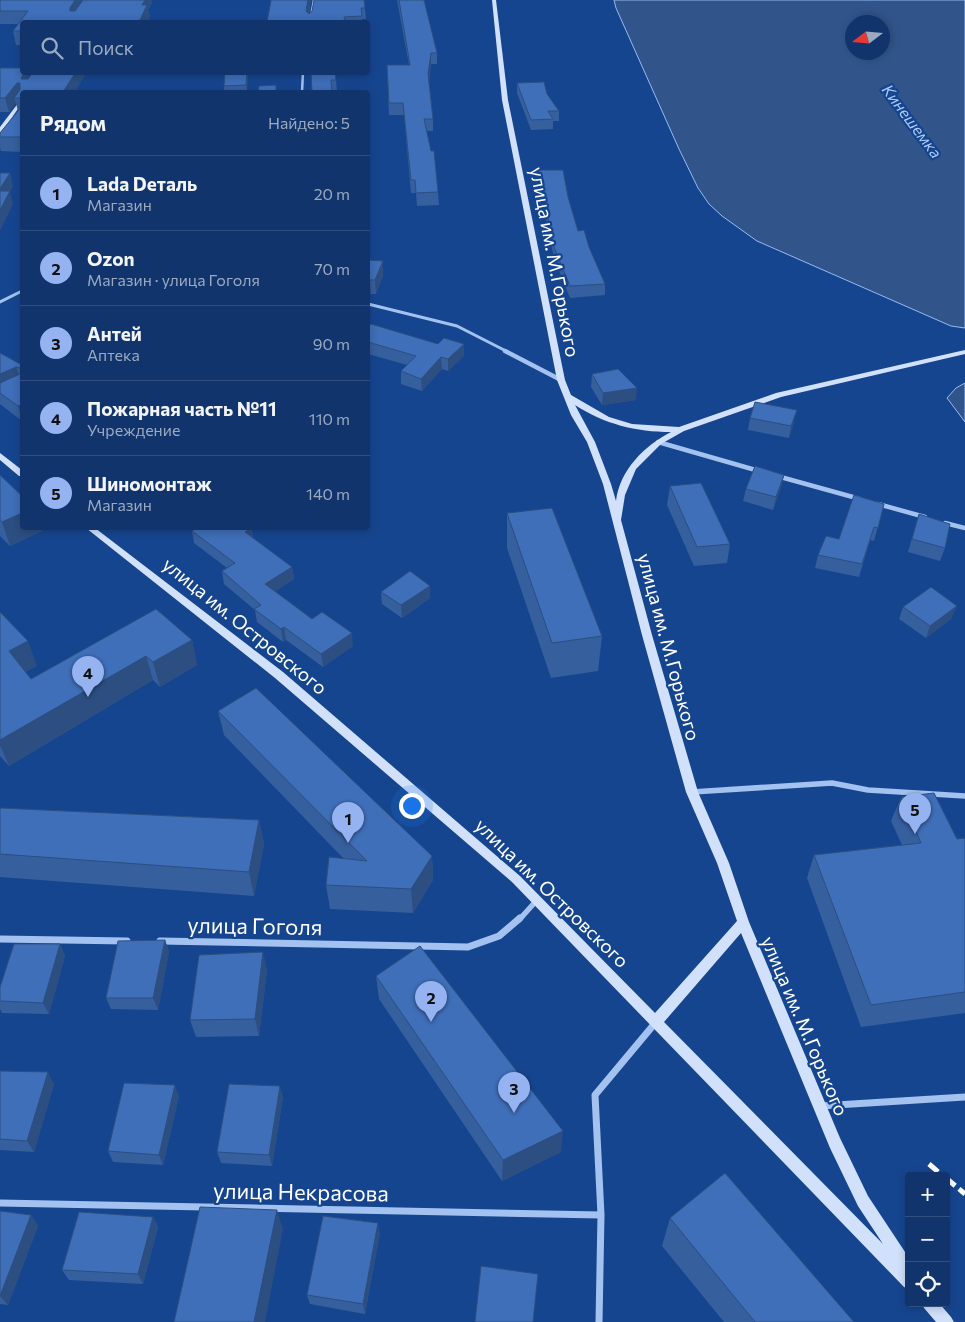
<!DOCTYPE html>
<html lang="ru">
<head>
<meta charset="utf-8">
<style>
  body { margin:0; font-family:Commissioner,sans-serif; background:#193c71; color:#f1f3f6 }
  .controls { position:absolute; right:15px; bottom:15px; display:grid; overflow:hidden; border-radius:5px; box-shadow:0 2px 8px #0003 }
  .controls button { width:45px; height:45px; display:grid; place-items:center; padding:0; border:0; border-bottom:1px solid #304f7e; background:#10346b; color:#f1f3f6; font:25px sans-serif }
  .compass { position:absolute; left:845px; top:15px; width:45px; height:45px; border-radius:50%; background:#10346b; box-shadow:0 2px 8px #0003; rotate:254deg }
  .you { position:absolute; left:411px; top:805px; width:18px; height:18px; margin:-12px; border:4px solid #fff; border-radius:50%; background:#1a73e8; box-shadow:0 0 0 8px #1a73e833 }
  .badge { display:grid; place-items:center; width:32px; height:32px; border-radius:50%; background:#95b2f1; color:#111; font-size:16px; font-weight:700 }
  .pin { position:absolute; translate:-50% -41px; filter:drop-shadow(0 1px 2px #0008) }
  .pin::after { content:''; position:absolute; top:26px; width:18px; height:15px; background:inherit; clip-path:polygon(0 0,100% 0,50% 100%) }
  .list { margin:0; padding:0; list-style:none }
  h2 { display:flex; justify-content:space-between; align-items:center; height:65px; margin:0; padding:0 20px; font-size:21px }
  h2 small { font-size:16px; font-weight:400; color:#9caac1 }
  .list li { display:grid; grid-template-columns:32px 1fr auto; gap:15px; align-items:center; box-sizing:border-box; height:75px; padding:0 20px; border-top:1px solid #304f7e }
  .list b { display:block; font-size:19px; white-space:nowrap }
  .list p { margin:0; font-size:16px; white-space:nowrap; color:#9caac1 }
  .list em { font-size:16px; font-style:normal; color:#9caac1 }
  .icon { flex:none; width:28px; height:28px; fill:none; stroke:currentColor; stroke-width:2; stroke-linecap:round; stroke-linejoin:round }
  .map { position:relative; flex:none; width:965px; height:1322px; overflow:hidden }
  .search { position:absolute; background:#10346b; box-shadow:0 2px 8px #0003; left:20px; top:20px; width:350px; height:55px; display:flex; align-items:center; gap:12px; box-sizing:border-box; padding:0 18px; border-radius:5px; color:#9caac1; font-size:19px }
  .panel { position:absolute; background:#10346b; box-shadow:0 2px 8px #0003; left:20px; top:90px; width:350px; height:440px; border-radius:5px }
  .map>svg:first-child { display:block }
  .water { fill:#31548b; stroke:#95bcf3; fill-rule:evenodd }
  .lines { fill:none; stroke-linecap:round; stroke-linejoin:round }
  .street-far4 { stroke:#a3c2f0; stroke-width:2.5 }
  .street-far3 { stroke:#a3c2f0; stroke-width:3 }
  .street-far2 { stroke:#a3c2f0; stroke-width:4.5 }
  .street-far1 { stroke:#a3c2f0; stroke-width:5.5 }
  .street { stroke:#a3c2f0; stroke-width:7 }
  .secondary { fill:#d1e1fb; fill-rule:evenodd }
  .rail { stroke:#fff; stroke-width:5; stroke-dasharray:12 5; stroke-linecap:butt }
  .wall { fill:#365f9e }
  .shaded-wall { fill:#2c4e81 }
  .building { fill:#3f6fb8; stroke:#2c4e81 }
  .labels { text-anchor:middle; stroke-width:4.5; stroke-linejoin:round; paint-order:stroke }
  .far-water-label { font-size:16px; font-style:italic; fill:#afccf7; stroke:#16458f }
  .street-label { font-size:19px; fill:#fff; stroke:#16458f }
  .near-street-label { font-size:22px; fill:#fff; stroke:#16458f }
</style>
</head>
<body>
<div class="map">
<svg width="965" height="1322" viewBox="0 0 965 1322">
  <rect width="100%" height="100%" fill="#16458f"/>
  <path class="water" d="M614 0H965V328L951 326 757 241 722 216 709 204 698 188 679 149 616 8ZM852 22H882V52H852Z
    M965 383V422L947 398 956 388Z"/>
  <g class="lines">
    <path class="street-far4" d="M310 22 314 0
      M302 92 303 72"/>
    <path class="street-far3" d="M0 302 22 291
      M368 304 457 326 508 352"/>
    <path class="street-far2" d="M505 351 561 380
      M658 442 759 471
      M777 476 860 499
      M878 504 925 517
      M945 523 965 528"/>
    <path class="street-far1" d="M692 792 832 783 868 790 965 796
      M519 920 537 900"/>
    <path class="street" d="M0 939 127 941
      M160 941 468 947 499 936 520 918
      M820 1106 965 1097
      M0 1203 601 1215
      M599 1322 601 1215 595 1095 656 1022"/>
    <path class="secondary" d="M492 0H496L508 100 565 380 571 395 609 417 632 424 679 427 776 393 965 350V354L781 397 684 431 661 444 636 469 625 495 621 520 652 635 698 792 729 863 749 922 840 1138 868 1196 909 1258V1289L904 1287 512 882 275 678 86 528H95L283 672 520 876 655 1013 737 921 717 863 686 792 642 635 603 484 587 442 571 415 557 380 502 100ZM575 405C604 424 636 432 671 432 644 446 620 470 616 501L611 484 595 442ZM741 933 830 1148 858 1206 883 1244 664 1022Z
      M22 98V103L2 132 0 133V127Z
      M0 453 22 470V476H19L0 460Z
      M922 1303H939L951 1317 954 1322H936L924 1308Z"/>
    <path class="rail" d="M929 1164 943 1176
      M946 1178 965 1194"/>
  </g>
  <path class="wall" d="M0 0 83 1V0H151L152 3 148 10 150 18 22 22V45H16L13 31 18 24H0Z
    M311 0 309 14 364 0 366 19H362V22H267Z
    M397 0H424L437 53V64H431L429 82 433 119V131H427L438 192 439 205 417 206 416 193H411L404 115H389L387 65H409Z
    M0 68 22 72H28L29 78 22 98V152L1 151 0 148V133L18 112 16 103 9 112H0Z
    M248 72 247 90 224 91V86Z
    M311 72 336 80 337 92H332Z
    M517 83 559 111V121H553V129L531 130 517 93Z
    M538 170 568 197 578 231 589 247 605 284V295L570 298 554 258 538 181Z
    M368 260 383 261V275L376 294H371L368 298Z
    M368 326 438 344H464V356L448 371 442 369 422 391 401 384V371L407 365 368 354Z
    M0 353 22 365V421L0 404Z
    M592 374 636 400 602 405 591 387Z
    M750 418 794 422 789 438 748 430Z
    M0 475 22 528H41L42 531 10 546 0 536Z
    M784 475 781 487 773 510 743 501 746 489Z
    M670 486 730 544 727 563 694 566 667 505Z
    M884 504 874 541 870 540 859 577 815 568 818 555Z
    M507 513 602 636 598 671 551 678 507 548Z
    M919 514 945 548 940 561 908 552Z
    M251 528 253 538 292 567 294 579 275 591 312 619 353 646 323 667 286 640 283 642 257 622 255 610 224 584 222 571 227 568 194 543 192 531Z
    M381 592 430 598 402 618 382 604Z
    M903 607 952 618 926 638 899 619Z
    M0 612 37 666 25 672 31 679 192 640 197 665 160 687 153 680 9 766 0 756Z
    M218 711 432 856 433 880 413 913 330 909 326 885 344 859 224 735Z
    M901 797 957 839 965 840V1013L861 1027 807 878 814 855 902 845 891 821Z
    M0 808 259 820 264 844 254 896 0 877Z
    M165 940 169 952 158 1010 111 1009 106 998Z
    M60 944 65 956 49 1014 2 1013 0 1009V987Z
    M267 970 259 1036 196 1037 190 1020Z
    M376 976 561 1152 502 1181 379 999Z
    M0 1071 54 1084 34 1152 0 1150Z
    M179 1096 163 1165 113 1162 108 1151Z
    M283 1097 272 1166 221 1163 217 1152Z
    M0 1211 31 1215 38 1226 8 1305 0 1304Z
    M153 1217 158 1227 143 1284 69 1280 62 1270Z
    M670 1218 854 1322H724L662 1246Z
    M380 1233 365 1314 310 1304 307 1295Z"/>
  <path class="shaded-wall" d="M75 0H82L83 4 73 22 70 8Z
    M145 0H151L152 3 148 10 150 18 147 22H139L142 5Z
    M308 0H311L307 22 306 11Z
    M431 53V64L428 86V74Z
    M24 72H28L30 81 21 79Z
    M76 72H87L75 92H63Z
    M247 72H248L247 90 246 85Z
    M17 83H20L22 94 14 98 16 103 9 112 5 98Z
    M10 173 13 186 10 192 13 204 0 231V189Z
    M383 261V275L376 294 375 280Z
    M370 280 371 294 368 298V283Z
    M464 344V356L448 371V359Z
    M441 357 442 369 422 391 421 379Z
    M16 367 21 381 0 391V374Z
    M637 388 636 400 602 405 603 393Z
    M21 405 22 409V420L18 406Z
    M797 410 794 422 789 438 791 426Z
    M784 475 781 487 773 510 776 497Z
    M22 513V528H41L42 531 10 546 2 522Z
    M251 528 253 541 245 532Z
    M292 567 294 579 267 597 265 584Z
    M430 586V598L402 618 401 605Z
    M957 606 952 618 926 638 930 626Z
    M284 627 286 640 283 642 281 629Z
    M352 633 353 646 323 667 321 654Z
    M192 640 197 665 160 687 153 662Z
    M28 641 37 666 18 676 9 651Z
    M146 656 153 680 9 766 0 745V740Z
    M259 820 264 844 254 896 249 872Z
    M432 856 433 880 413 913 411 889Z
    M165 940 169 952 158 1010 153 998Z
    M60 944 65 956 49 1014 43 1003Z
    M263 952 267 970 259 1036 255 1019Z
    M48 1072 54 1084 34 1152 27 1141Z
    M175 1085 179 1096 163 1165 159 1155Z
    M280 1086 283 1097 272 1166 269 1155Z
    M563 1131 561 1152 502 1181 503 1160Z
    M277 1210 283 1229 265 1322H254Z
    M31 1215 38 1226 8 1305 0 1296Z
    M153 1217 158 1227 143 1284 138 1274Z
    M378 1223 380 1233 365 1314 363 1304Z"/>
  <path class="building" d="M0 0H75L70 8V11H75L83 0H145L142 5H147L139 22H22V31H13L28 11H0Z
    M271 0H308L306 11 309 14 312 11 314 0H364L365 8H361L362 16 344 17 345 22H312V21L267 22Z
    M399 0H424L437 53H431L428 74 433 119H424L431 151H434L438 192 416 193 415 180H411L403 103H389L387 65H410Z
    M0 68H22V72H24L21 79H28L33 72H76L63 92H22V98H14L20 90V83H17L5 98H0Z
    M225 72H247L246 85 224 86Z
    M311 72H335L336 80H331L332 92H312Z
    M544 82 547 94 559 111H548L553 119 531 120 517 83Z
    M276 85V92H258L259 86Z
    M22 106V137H0V133Z
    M538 170H563L568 197 578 231 584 230 589 247 605 284 570 286 554 247Z
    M0 173H10L0 189Z
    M0 191H10L0 210Z
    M368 260 383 261 375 280H370L368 283Z
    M371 324 438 344 444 338 464 344 448 359 441 357 421 379 401 371 416 356 368 342V326Z
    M0 353 22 365V406L21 405 18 406 0 393V383L20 374 21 368 16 367 0 374Z
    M618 369 637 388 603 393 592 374Z
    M755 402 797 410 791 426 750 418Z
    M755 466 784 475 776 497 746 489Z
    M0 475 22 496V513L2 522 0 520Z
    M701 483 730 544 697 547 670 486Z
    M854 495 884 504 878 528 874 527 862 564 818 555 826 536 839 539Z
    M552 508 602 636 552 643 507 513Z
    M919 514 950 524 945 548 912 539Z
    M197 528H251L245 532 292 567 265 584 312 619 322 612 352 633 321 654 284 627 281 629 254 609 261 605 222 571 235 563 192 531Z
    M410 571 430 586 401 605 381 592Z
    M931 587 957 606 930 626 903 607Z
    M156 609 192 640 153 662 146 656 0 740V612L28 641 9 651 31 679Z
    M256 688 432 856 411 889 326 885 329 857 367 861 218 711Z
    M934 793 957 839 964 838 965 840V992L871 1005 814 855 921 843 901 797Z
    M0 808 259 820 249 872 0 854Z
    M165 940 153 998H106L118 941Z
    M14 944H60L43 1003 0 1001V987Z
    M420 946 563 1131 503 1160 376 976Z
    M263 952 255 1019 190 1020 199 955Z
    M0 1071 48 1072 27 1141 0 1139Z
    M124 1083 175 1085 159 1155 108 1151Z
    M229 1084 280 1086 269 1155 217 1152Z
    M725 1173 854 1322H755L670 1218Z
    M200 1207 277 1210 254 1322H174Z
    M0 1211 31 1215 0 1296Z
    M79 1212 153 1217 138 1274 62 1270Z
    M323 1216 378 1223 363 1304 307 1295Z
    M481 1266 538 1274 533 1322H475Z"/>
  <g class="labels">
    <g class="far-water-label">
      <text transform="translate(912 121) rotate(53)" y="6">Кинешемка</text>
    </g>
    <g class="street-label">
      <text transform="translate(555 262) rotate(79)" y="7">улица им. М.Горького</text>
      <text transform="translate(245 626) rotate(39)" y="7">улица им. Островского</text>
      <text transform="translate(669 647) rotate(75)" y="7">улица им. М.Горького</text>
      <text transform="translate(552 893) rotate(44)" y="7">улица им. Островского</text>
      <text transform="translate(805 1026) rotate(67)" y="7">улица им. М.Горького</text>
    </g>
    <g class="near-street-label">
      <text transform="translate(255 926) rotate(1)" y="8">улица Гоголя</text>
      <text transform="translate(301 1192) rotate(1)" y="8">улица Некрасова</text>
    </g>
  </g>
</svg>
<div class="controls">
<button>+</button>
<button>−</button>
<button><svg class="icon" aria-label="locate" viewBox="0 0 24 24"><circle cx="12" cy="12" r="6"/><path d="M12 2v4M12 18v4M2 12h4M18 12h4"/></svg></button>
</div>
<svg class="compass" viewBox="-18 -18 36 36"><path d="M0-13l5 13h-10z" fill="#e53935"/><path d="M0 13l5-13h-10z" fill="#9caac1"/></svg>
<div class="you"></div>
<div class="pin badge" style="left:348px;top:843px">1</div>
<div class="pin badge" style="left:431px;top:1022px">2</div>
<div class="pin badge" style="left:514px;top:1113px">3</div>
<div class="pin badge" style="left:88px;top:697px">4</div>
<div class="pin badge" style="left:915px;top:834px">5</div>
<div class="search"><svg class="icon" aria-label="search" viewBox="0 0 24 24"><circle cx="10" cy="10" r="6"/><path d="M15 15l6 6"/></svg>Поиск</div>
<section class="panel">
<h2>Рядом<small>Найдено: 5</small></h2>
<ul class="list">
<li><span class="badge">1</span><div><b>Lada Dеталь</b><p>Магазин</p></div><em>20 m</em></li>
<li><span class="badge">2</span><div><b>Ozon</b><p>Магазин · улица Гоголя</p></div><em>70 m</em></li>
<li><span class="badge">3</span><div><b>Антей</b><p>Аптека</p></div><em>90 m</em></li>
<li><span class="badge">4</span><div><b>Пожарная часть №11</b><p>Учреждение</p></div><em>110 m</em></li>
<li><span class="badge">5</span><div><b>Шиномонтаж</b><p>Магазин</p></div><em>140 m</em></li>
</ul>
</section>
</div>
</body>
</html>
